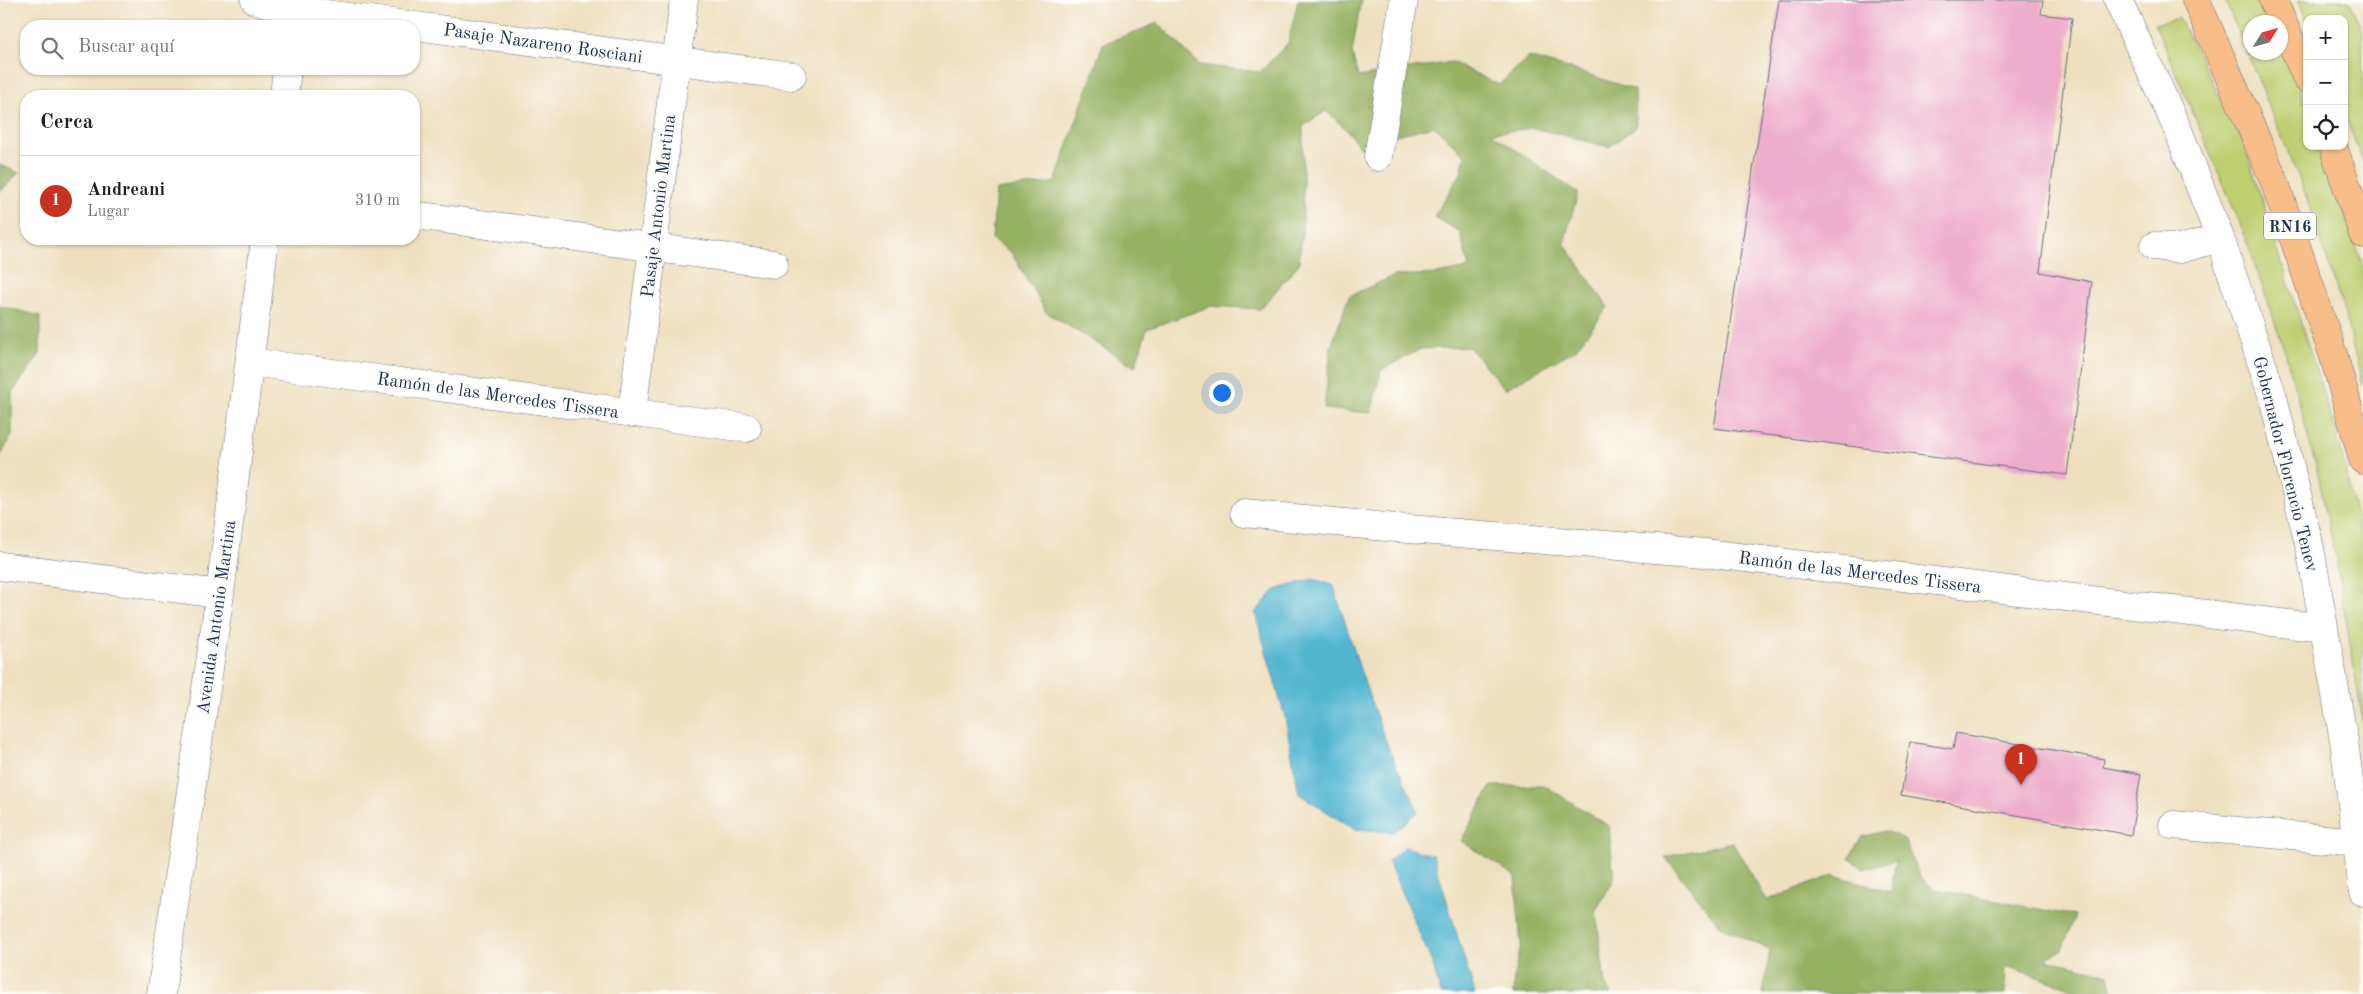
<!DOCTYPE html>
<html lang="es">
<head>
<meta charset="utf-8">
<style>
  body { margin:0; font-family:"Old Standard TT",serif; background:#f6f6f6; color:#222 }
  .controls { position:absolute; right:15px; top:15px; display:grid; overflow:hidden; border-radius:10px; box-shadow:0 1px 4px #0004 }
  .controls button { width:45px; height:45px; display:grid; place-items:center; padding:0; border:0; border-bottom:1px solid #e0e0e0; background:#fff; color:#222; font:25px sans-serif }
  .compass { position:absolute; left:2243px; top:15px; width:45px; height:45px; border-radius:50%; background:#fff; box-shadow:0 1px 4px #0004; rotate:53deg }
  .you { position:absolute; left:1221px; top:392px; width:18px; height:18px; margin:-12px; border:4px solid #fff; border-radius:50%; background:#1a73e8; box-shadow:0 0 0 8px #1a73e833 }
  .badge { display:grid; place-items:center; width:32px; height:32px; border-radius:50%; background:#c8321e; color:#fff; font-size:16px; font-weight:700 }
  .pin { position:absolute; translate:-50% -41px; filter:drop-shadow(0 1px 2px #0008) }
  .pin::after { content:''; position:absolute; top:26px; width:18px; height:15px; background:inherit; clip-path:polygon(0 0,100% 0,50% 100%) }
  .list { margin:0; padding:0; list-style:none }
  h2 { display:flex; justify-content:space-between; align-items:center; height:65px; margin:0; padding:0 20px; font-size:21px }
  h2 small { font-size:16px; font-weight:400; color:#767676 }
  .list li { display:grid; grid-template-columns:32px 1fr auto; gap:15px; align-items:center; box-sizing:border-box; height:90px; padding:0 20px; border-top:1px solid #e0e0e0 }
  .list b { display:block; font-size:19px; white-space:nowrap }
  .list p { margin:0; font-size:16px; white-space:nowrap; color:#767676 }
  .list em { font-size:16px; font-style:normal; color:#767676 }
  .icon { flex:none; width:28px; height:28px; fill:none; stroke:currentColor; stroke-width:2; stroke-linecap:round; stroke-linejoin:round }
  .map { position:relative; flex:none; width:2363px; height:994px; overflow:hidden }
  .search { position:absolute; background:#fff; box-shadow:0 1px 4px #0004; left:20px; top:20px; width:400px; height:55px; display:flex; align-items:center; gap:12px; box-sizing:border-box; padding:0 18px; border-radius:20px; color:#767676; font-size:19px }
  .panel { position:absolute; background:#fff; box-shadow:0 1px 4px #0004; left:20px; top:90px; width:400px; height:155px; border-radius:20px }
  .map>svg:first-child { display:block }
  .green { fill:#bece70; stroke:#6c7e67 }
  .forest { fill:#96b162; stroke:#587060 }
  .water { fill:#53b6d1; stroke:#377298 }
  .building { fill:#eeadcc }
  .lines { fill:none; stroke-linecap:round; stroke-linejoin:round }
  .minor-casing { stroke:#656d80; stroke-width:29 }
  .highway-casing { stroke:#656d80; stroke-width:29 }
  .minor { stroke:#fff; stroke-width:28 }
  .highway { stroke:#f8bd89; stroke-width:28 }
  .labels { text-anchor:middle; stroke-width:4.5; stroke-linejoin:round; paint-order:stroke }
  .shield { fill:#fdfcf7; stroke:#5f6c8c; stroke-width:1 }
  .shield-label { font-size:16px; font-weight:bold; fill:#1b2f5e }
  .street-label { font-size:18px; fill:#1b2f5e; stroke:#fdfcf7 }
</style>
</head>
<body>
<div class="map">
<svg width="2363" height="994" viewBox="0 0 2363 994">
  <rect width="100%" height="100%" fill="#fdfcf7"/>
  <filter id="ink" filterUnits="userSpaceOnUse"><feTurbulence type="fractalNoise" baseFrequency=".02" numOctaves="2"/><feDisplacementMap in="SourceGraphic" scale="10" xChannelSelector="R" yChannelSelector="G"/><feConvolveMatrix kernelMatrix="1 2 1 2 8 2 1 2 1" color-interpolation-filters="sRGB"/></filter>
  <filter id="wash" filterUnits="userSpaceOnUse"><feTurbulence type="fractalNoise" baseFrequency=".0096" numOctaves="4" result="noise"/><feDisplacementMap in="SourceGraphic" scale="20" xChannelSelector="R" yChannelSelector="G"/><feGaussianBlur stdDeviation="1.12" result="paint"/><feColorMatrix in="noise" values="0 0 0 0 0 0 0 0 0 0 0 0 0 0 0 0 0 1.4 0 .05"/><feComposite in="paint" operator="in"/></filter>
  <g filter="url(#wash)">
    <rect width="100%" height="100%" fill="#eee0bf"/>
    <path class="green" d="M2225 0H2262L2272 22H2250V52H2280L2281 43 2307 106V146H2322L2363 266V386L2343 308 2303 188Z
      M2298 0H2349L2363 32V162L2344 113V19L2307 20Z
      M2179 18 2244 143 2340 446 2363 548V723L2336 559 2316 466 2285 351 2242 228 2155 24Z"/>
    <path class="forest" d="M1298 0H1361L1352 53 1358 77 1452 62 1499 85 1528 57 1575 70 1635 90 1636 127 1609 147 1534 128 1491 133 1578 193 1564 243 1608 307 1575 350 1505 389 1469 347 1421 349 1381 370 1371 413 1324 409 1331 347 1349 296 1394 276 1437 274 1469 268 1460 232 1434 217 1461 173 1465 155 1434 126 1388 137 1361 148 1345 128 1326 111 1303 126V221L1299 264 1260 309 1211 306 1147 329 1135 367 1046 312 1011 252 992 239 996 190 1055 182 1103 44 1158 23 1200 65 1260 72 1288 43Z
      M0 165 19 173 0 192Z
      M0 306 40 316V354L12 393V435L0 457Z
      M1491 786H1545L1609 826 1614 880 1596 910 1605 984 1611 994H1513L1514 975 1521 946 1515 876 1461 841Z
      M1885 831 1904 839 1919 876 1934 889 2075 916 2062 950 2045 959 2109 974 2113 994 2084 993 2006 966 2005 994H1763L1770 950 1720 926 1665 857 1732 842 1767 900 1834 875 1891 892 1896 860 1863 869 1849 858 1862 837Z"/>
    <path class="water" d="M1312 579 1333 584C1351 640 1367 695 1389 749 1398 771 1410 790 1418 812L1394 832 1354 829 1299 794 1285 717 1255 613 1275 590Z
      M1404 847 1433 855 1475 994H1441L1432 963 1388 861Z"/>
    <g id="blocks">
      <path class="building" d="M1779 0H2043L2041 14 2072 18 2040 272 2092 282 2067 475 1714 428Z
        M1956 733 2104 759 2103 767 2141 774 2131 835 1901 795 1910 742 1953 749Z"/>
    </g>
  </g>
  <g filter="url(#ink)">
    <use href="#blocks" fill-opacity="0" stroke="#656d80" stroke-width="1"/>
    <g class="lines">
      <g class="minor-casing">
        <path id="minor" d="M255 0 295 10 792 76
          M2118 0 2178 130 2220 238 2273 397 2310 548 2344 741 2363 892
          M284 96 287 69
          M1378 157 1404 0
          M414 215 774 264
          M2154 246 2180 249 2220 238
          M250 362 747 428
          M632 413 684 0
          M1244 513 1396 528 1705 553 2297 625 2323 626
          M0 566 220 594
          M2173 825 2357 842
          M161 994 220 594 265 239"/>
      </g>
      <g class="highway-casing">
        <path id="highway" d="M2196 0 2274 180 2334 357 2363 460
          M2273 0 2307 79
          M2333 146 2363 234"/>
      </g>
      <use href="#minor" class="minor"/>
      <use href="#highway" class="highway"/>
    </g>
  </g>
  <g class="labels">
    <rect class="shield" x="2264" y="212.5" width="52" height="27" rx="4"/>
    <g class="shield-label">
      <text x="2290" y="232">RN16</text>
    </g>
    <g class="street-label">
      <text transform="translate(543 43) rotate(8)" y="6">Pasaje Nazareno Rosciani</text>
      <text transform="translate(658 206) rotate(-83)" y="6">Pasaje Antonio Martina</text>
      <text transform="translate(498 395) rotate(8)" y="6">Ramón de las Mercedes Tissera</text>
      <text transform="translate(2286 464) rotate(76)" y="6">Gobernador Florencio Tenev</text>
      <text transform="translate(1860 572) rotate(7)" y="6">Ramón de las Mercedes Tissera</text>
      <text transform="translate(216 617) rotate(-82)" y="6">Avenida Antonio Martina</text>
    </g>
  </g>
</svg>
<div class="controls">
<button>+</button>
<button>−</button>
<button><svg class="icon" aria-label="locate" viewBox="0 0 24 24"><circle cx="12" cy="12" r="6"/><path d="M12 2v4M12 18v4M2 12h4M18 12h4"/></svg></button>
</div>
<svg class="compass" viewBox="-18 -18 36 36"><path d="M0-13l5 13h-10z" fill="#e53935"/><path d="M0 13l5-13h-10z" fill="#767676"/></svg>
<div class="you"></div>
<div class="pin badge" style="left:2021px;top:785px">1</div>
<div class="search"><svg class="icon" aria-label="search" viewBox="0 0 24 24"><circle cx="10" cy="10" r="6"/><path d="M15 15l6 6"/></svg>Buscar aquí</div>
<section class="panel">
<h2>Cerca<small></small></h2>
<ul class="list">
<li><span class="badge">1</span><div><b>Andreani</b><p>Lugar</p></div><em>310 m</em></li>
</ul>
</section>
</div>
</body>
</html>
